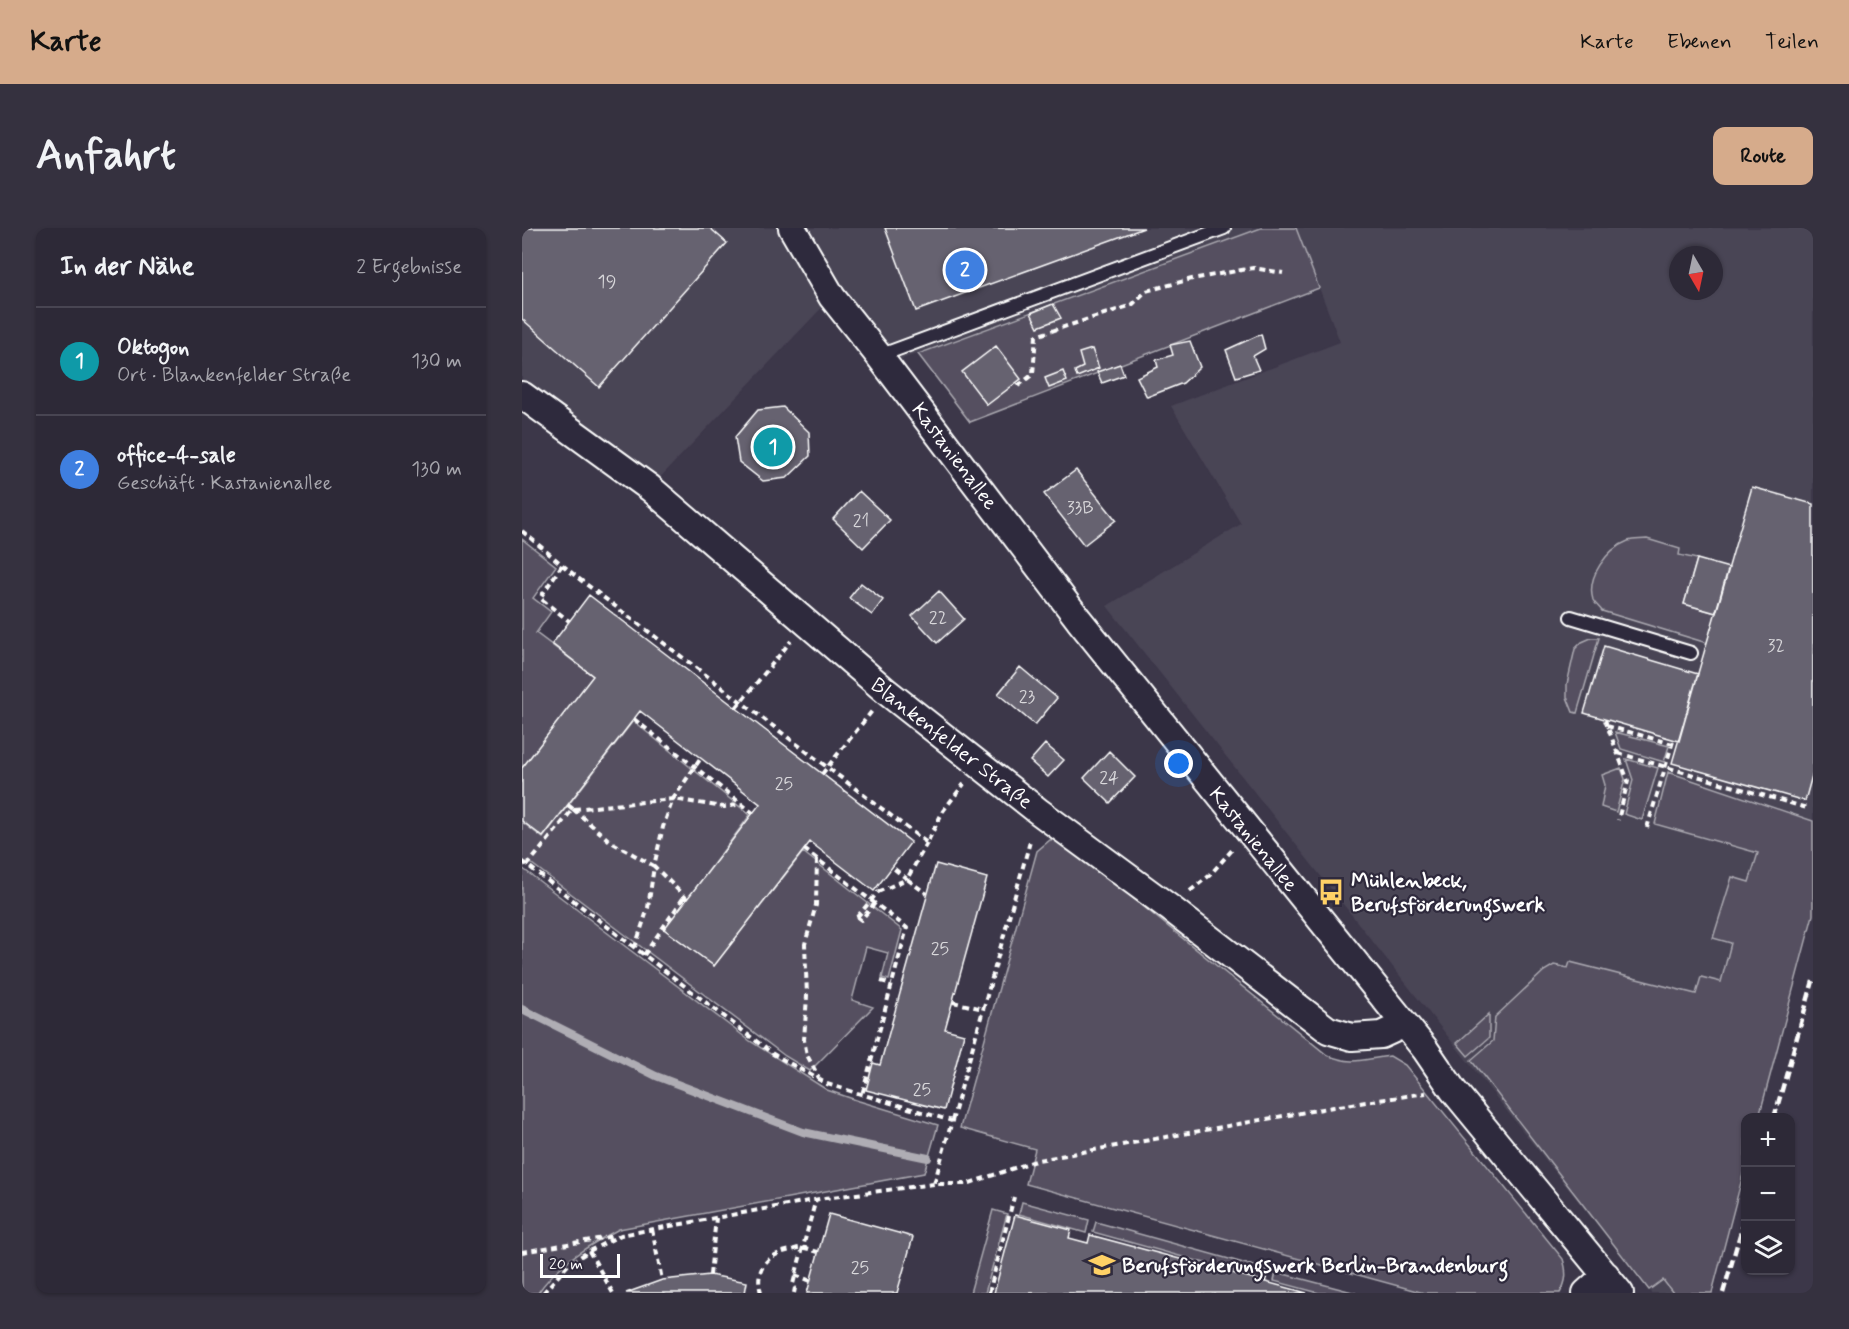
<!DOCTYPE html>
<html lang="de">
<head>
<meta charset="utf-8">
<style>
  body { margin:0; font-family:Mynerve,sans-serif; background:#35313f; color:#f1f3f6 }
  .controls { position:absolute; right:18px; bottom:18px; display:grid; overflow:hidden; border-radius:12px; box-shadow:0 2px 4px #0004 }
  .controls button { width:54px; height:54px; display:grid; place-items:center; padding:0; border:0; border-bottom:2px solid #484552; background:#2d2937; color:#f1f3f6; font:30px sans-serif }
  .compass { position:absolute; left:1147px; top:18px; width:54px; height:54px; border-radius:50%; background:#2d2937; box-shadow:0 2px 4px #0004; rotate:171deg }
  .scale { position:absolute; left:18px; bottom:15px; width:80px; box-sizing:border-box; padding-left:6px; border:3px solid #fff; border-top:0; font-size:16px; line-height:21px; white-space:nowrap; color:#fff; -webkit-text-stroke:4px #2f2a3d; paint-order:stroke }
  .you { position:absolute; left:657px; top:536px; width:21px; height:21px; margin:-15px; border:4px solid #fff; border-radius:50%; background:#1a73e8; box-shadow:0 0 0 9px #1a73e833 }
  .badge { display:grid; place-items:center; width:39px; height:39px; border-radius:50%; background:#d6ab8b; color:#fff; font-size:20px; font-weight:700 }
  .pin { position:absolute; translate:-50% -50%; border:3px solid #fff; box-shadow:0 2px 6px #0006 }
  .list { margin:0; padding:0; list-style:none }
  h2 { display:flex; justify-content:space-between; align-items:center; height:78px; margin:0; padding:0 24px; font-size:26px }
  h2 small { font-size:20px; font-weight:400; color:#a7a6ad }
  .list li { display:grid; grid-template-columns:39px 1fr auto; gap:18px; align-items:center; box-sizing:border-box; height:108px; padding:0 24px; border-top:2px solid #484552 }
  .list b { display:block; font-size:22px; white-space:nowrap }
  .list p { margin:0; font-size:20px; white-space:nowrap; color:#a7a6ad }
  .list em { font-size:20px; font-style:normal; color:#a7a6ad }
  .icon { flex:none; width:33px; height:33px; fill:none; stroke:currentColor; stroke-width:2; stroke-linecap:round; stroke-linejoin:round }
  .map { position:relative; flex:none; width:1291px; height:1065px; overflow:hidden; border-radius:12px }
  header { display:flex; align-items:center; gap:36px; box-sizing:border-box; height:84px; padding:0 30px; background:#d6ab8b; color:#111 }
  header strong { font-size:28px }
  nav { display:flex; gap:33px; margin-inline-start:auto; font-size:21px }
  .intro { display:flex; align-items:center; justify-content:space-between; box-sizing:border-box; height:144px; padding:0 36px }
  h1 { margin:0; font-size:42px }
  .button { padding:15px 27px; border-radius:12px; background:#d6ab8b; color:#111; font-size:21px; font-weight:700 }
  main { display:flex; gap:36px; padding:0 36px }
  aside { flex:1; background:#2d2937; border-radius:12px; box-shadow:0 2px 4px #0004 }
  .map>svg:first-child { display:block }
  .built { fill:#494455; fill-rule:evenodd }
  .green { fill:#555060; stroke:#aaa8b0; stroke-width:1.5 }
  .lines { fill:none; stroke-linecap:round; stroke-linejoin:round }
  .stream { stroke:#afadb4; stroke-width:8 }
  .building { fill:#666270; stroke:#fff; stroke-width:1.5 }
  .lane-casing { stroke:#fff; stroke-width:16 }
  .street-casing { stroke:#fff; stroke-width:30 }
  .path { stroke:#fff; stroke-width:4; stroke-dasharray:6 4.5; stroke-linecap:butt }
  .lane { stroke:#2f2a3d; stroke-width:12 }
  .street { stroke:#2f2a3d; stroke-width:26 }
  .rail { stroke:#fff; stroke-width:4.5; stroke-dasharray:9 4.5; stroke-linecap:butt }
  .path-bridge { stroke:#fff; stroke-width:4; stroke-dasharray:6 4.5; stroke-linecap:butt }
  .labels { text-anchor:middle; stroke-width:4.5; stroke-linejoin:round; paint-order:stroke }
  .number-label { font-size:18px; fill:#d9d8db }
  .street-label { font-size:21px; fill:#fff; stroke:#2f2a3d }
  .poi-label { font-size:21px; font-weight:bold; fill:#fff; stroke:#2f2a3d; text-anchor:start }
</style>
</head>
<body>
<header>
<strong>Karte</strong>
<nav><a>Karte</a><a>Ebenen</a><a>Teilen</a></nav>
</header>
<div class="intro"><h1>Anfahrt</h1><a class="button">Route</a></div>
<main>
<aside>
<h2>In der Nähe<small>2 Ergebnisse</small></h2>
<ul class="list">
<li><span class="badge" style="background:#0f9aa8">1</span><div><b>Oktogon</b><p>Ort · Blankenfelder Straße</p></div><em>130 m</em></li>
<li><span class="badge" style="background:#3f7fe0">2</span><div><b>office-4-sale</b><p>Geschäft · Kastanienallee</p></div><em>130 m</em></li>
</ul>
</aside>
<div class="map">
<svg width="1291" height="1065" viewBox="0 0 1291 1065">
  <rect width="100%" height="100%" fill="#3c3749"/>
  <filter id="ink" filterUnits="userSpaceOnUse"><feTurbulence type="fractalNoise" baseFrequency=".0167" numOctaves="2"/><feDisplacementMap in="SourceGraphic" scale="12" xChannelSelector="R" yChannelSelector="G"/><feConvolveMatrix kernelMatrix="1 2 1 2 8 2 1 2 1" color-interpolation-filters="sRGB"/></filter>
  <g filter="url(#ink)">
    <path class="built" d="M0 0H739L364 137 310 69 128 260 0 167Z
      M774 0H1291V680L1224 890 1190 1065H1129L585 378 719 296 649 178 818 114ZM1156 27H1192V63H1156Z"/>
    <path class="green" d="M739 0H774L797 60 448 194 396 126Z
      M0 311 34 338 11 370 29 384 14 405 71 448 0 540Z
      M1125 311 1158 321 1157 327 1175 331 1162 376 1194 385 1185 415 1080 383C1077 379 1073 376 1071 372 1064 349 1085 321 1106 313 1112 311 1119 312 1125 311Z
      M1069 410H1077L1055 485 1051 484 1045 469V456L1053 421 1060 414Z
      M111 493 228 587 143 701 192 738 281 624 380 702 367 752 360 750 366 725 344 719 330 772 351 779 288 843 263 828 6 633 0 640 228 813 305 862 337 873 416 897 402 945 97 1001C67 1017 35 1036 16 1065H0V594L21 610Z
      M1093 504 1147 518 1142 534 1099 521Z
      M1104 531 1136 540 1120 592 1102 586 1111 552Z
      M1099 540 1103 551 1094 584 1079 579 1083 557 1080 547Z
      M1146 544 1291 593V687L1237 889 1224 890 1223 939 1190 1065H1151L1141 1052 1127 1062 949 832 971 813 973 789 1022 743 1032 737 1046 740 1048 734 1174 766 1179 749 1199 754 1209 715 1191 710 1210 649 1227 654 1236 625 1133 596Z
      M538 611 805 827C831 838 842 831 868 828L883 837 1041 1031C1045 1044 1045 1053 1038 1065H902L504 956 513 921 438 900 515 623 528 612Z
      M967 786V810L946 828 935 815Z
      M500 974 567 992 564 1005 497 986Z
      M471 982 485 986 463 1065H448Z
      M574 994 736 1039 733 1049 571 1004Z
      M754 1044 834 1065H797L752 1053Z"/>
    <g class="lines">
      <path class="stream" d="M0 781 134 848 281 904 406 930"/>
    </g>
    <path class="building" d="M0 0H188L205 15 77 159 0 91Z
      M363 0H622L394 83Z
      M531 76 539 90 516 99 509 85Z
      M739 106 743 121 731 128 737 142 714 149 704 122Z
      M668 113 678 139 661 155 625 169 615 149 636 139 634 132 651 127 648 117Z
      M474 118 499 151 465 177 440 144Z
      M570 121 577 140 555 149 553 143 561 139 557 125Z
      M598 136 602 147 580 155 575 144Z
      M541 143 545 153 527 160 523 150Z
      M261 179 287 204 288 228 265 250 241 253 217 234 213 209 236 182Z
      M554 242 594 292 562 317 522 266Z
      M1230 259 1291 276V544L1283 573 1150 535Z
      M337 263 368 292 341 320 311 291Z
      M1175 331 1207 340 1194 385 1162 376Z
      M339 355 361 372 350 387 327 370Z
      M417 363 442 391 415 415 390 388Z
      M67 367 389 614 352 663 288 614 192 738 142 701 238 576 118 483 21 609 0 593V540L71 448 30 416Z
      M1082 418 1176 446 1157 513 1062 485Z
      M498 439 535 470 513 497 476 466Z
      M523 516 542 532 526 549 508 533Z
      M587 523 613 549 588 575 562 550Z
      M414 636 465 650 423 801 442 806 422 882 344 862 351 835 358 837Z
      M307 986 391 1009 375 1065H285Z
      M493 987 549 1002 547 1010 566 1015 568 1007 785 1065H472Z
      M188 1047 225 1054 223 1065H104L140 1052Z"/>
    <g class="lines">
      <g class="lane-casing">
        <path id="lane" d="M357 128 702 0
          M1049 389 1169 425"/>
      </g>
      <g class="street-casing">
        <path id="street" d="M270 0 310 69 357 128 557 392 903 821 931 862 1098 1065
          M0 167 128 260 365 464 516 583 648 680 806 802 830 809 859 807 883 796
          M1064 1065 1084 1047"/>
      </g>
      <path class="path" d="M496 158 511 146 514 108 610 77 624 63 670 51 731 40 761 45
        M0 303 56 350 405 615 421 583 442 556
        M40 337 18 370 47 393
        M214 480 269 413
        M112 491 231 585
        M1083 492 1106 553 1096 592
        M1085 498 1151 516
        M1096 525 1285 580
        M300 546 350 483
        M51 581 89 614 132 638 126 680 113 719
        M52 581 151 571 202 579 221 576
        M1125 600 1152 510
        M405 615 385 651 405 666
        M282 621 385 700 340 867
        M295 631 294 677 283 716 285 768 282 812 285 827 297 850
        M0 633 251 826 305 856 430 893 412 956
        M5 638 51 581 46 577
        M668 663 687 648 710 622
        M356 664 385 651 370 639
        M165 671 132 638 141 599 151 571 179 530
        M335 689 339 692 353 675
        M122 727 162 669
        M359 753 370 756
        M431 774 461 781
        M430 893 509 610
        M130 1001 140 1052
        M67 1023 91 1065
        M0 1024 92 1008
        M188 1047 194 990
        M273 1047 289 1053
        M742 1054 746 1037
        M21 1065 46 1037 67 1023 99 1007 303 970 412 956H445L516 932 817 878 904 865
        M239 1065C232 1040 246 1026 269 1022 274 1021 278 1019 283 1020 287 1021 292 1023 296 1024
        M272 1065 273 1060 271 1056 294 971
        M467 1065 492 969"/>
      <use href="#lane" class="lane"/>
      <use href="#street" class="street"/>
      <path class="rail" d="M1252 890 1291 753
        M1201 1065 1224 986"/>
      <path class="path-bridge" d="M335 689 356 664"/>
    </g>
  </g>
  <defs>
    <g id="bus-bare" transform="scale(2.07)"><path d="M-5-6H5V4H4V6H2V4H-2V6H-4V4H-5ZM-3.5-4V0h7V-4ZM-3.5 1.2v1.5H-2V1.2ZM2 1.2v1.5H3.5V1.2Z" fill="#ffd166" stroke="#2f2a3d" stroke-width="2.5" paint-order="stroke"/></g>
    <g id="university-bare" transform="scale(2.07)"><path d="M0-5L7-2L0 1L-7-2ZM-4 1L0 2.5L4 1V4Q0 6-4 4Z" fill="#ffd166" stroke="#2f2a3d" stroke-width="2.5" paint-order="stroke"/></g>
  </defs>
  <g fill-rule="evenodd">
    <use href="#bus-bare" x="809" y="664"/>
    <use href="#university-bare" x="580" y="1037"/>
  </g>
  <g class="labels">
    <g class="number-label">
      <text x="85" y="59">19</text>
      <text x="558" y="285">33B</text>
      <text x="339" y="298">21</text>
      <text x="416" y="395">22</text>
      <text x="1254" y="423">32</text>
      <text x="505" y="474">23</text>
      <text x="587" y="555">24</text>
      <text x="262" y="561">25</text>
      <text x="418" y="726">25</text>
      <text x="400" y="867">25</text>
      <text x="338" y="1045">25</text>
    </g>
    <g class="street-label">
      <text transform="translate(433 228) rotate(53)" y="7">Kastanienallee</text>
      <text transform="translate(430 515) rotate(38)" y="7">Blankenfelder Straße</text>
      <text transform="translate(732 611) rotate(51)" y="7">Kastanienallee</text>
    </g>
    <g class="poi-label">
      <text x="829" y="659">Mühlenbeck,<tspan x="829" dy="24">Berufsförderungswerk</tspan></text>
      <text x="600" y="1044">Berufsförderungswerk Berlin-Brandenburg</text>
    </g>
  </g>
</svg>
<div class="controls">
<button>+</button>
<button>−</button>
<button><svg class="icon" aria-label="layers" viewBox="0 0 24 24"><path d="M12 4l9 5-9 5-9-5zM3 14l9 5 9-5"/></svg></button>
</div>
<svg class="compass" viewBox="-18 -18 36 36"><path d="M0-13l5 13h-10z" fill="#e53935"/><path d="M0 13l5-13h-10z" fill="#a7a6ad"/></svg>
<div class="scale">20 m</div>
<div class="you"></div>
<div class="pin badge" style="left:251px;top:219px;background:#0f9aa8">1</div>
<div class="pin badge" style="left:443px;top:42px;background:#3f7fe0">2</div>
</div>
</main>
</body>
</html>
